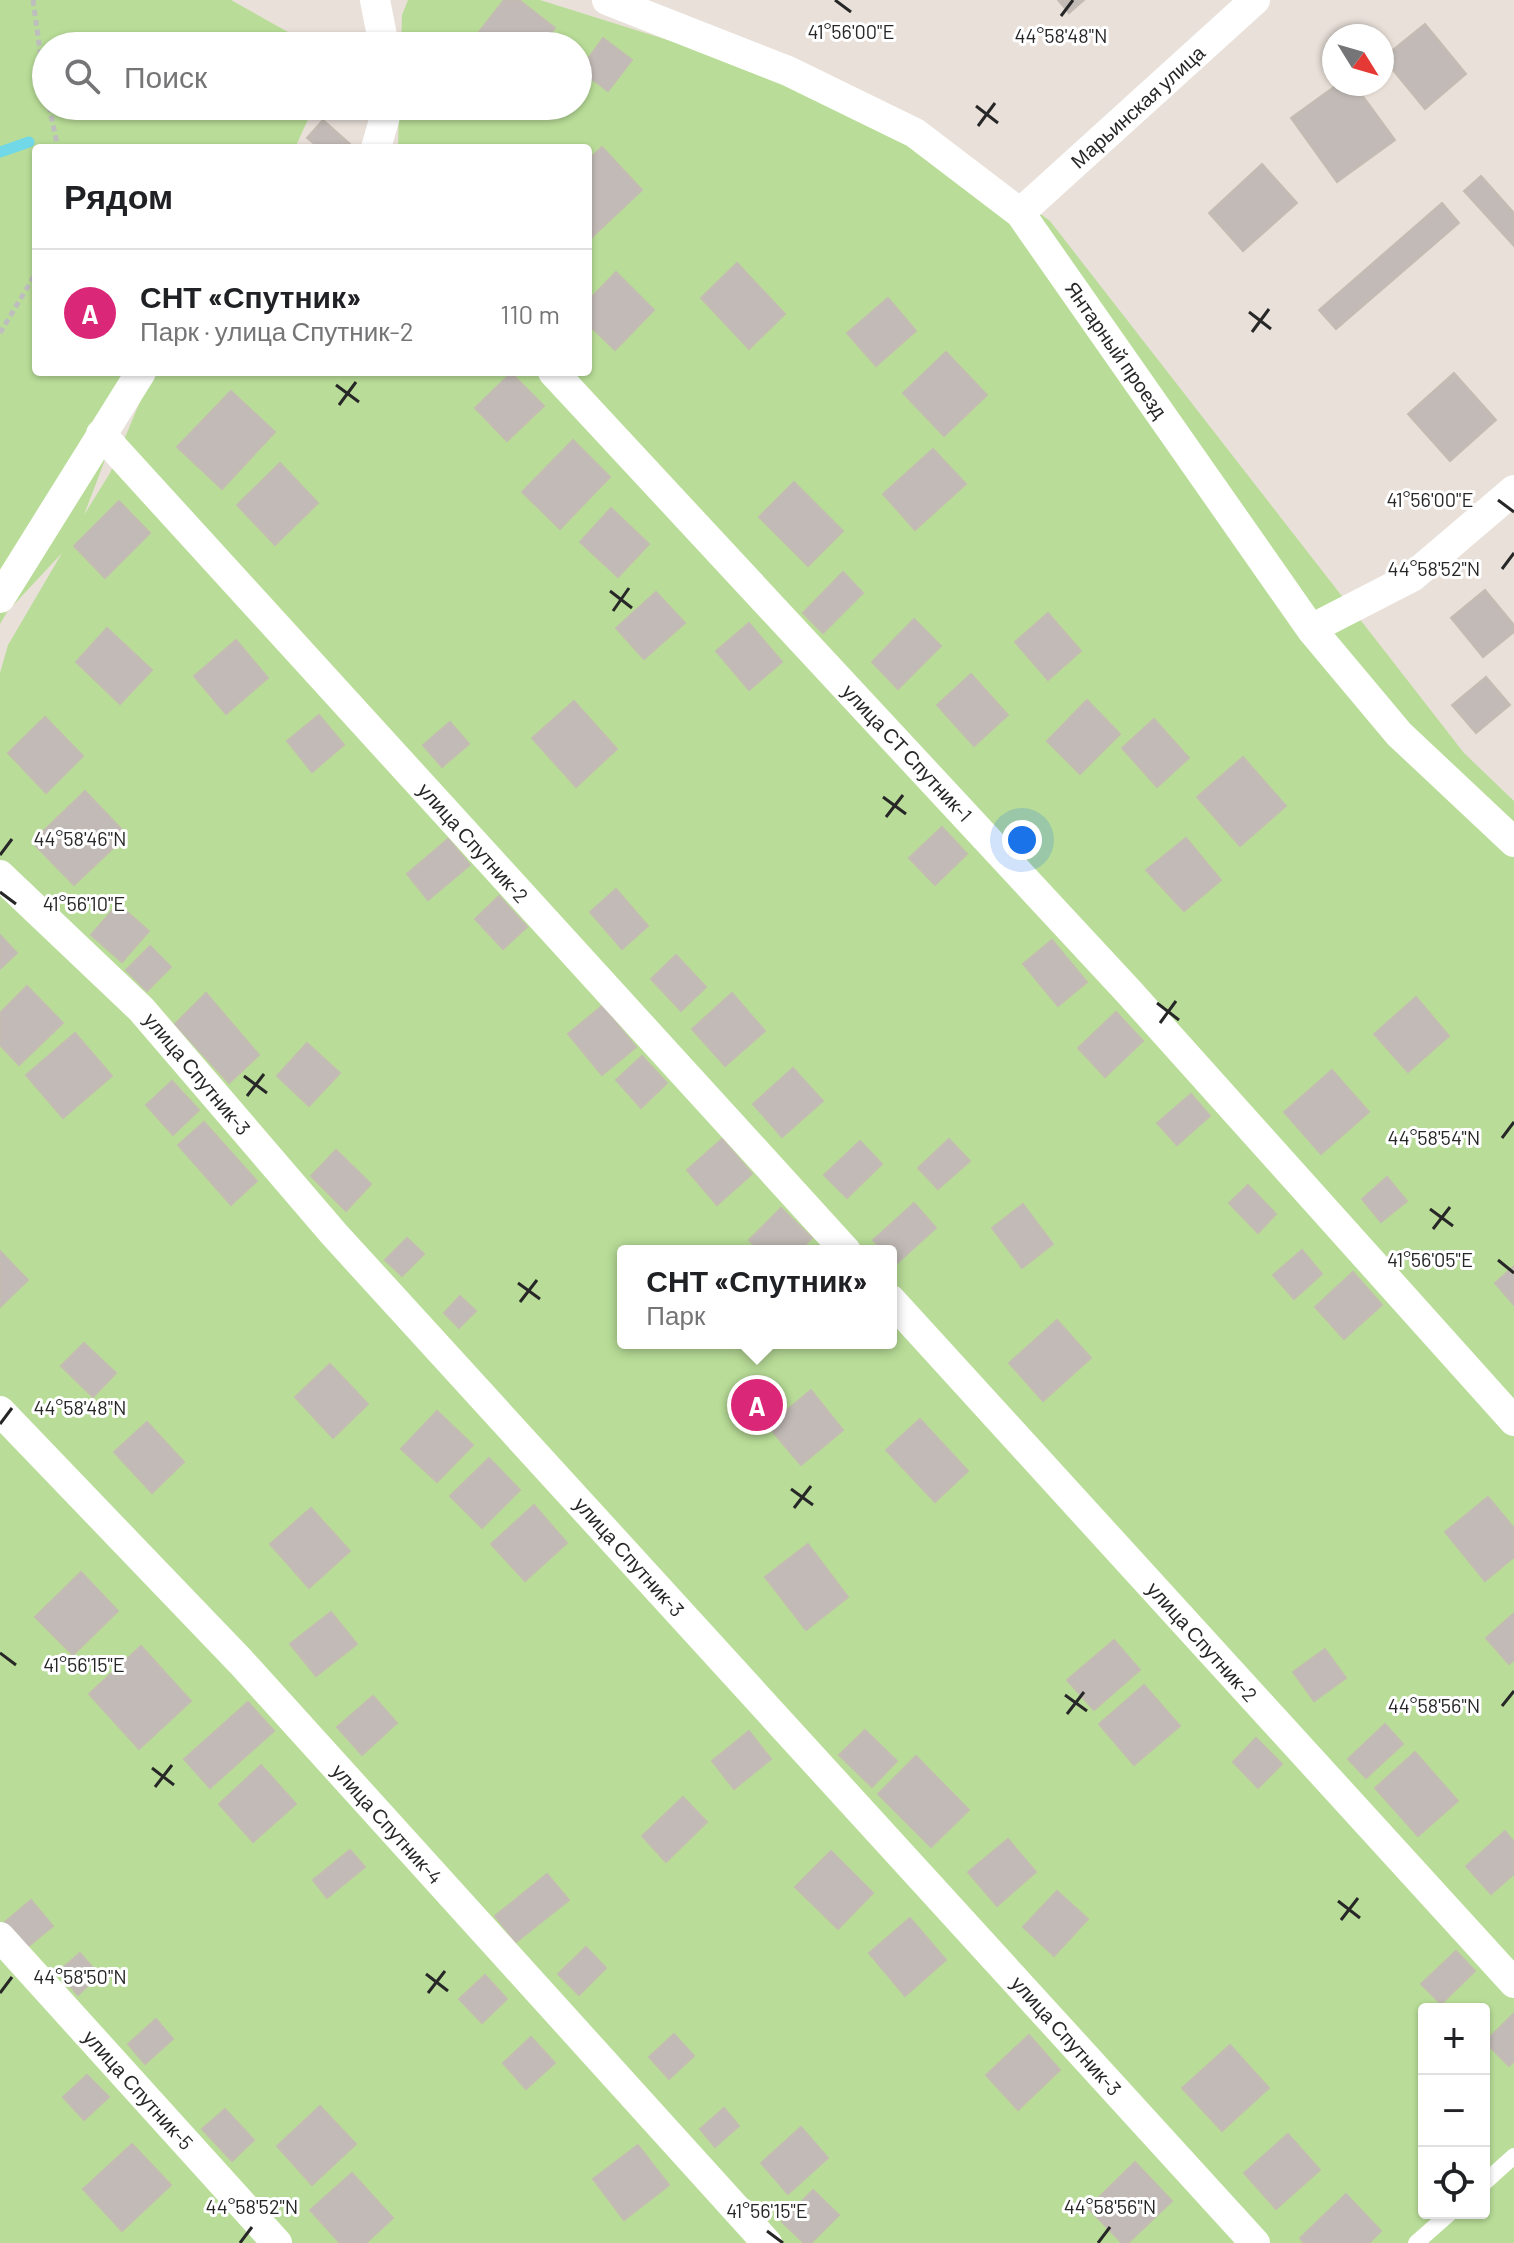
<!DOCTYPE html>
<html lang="ru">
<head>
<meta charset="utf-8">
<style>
  body { margin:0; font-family:Barlow,sans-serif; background:#f6f6f6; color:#202124 }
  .controls { position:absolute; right:24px; bottom:24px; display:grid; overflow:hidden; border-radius:8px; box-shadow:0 2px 6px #0004 }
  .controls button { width:72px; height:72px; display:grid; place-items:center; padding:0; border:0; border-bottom:2px solid #e0e0e0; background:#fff; color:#202124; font:40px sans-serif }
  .compass { position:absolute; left:1322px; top:24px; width:72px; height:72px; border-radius:50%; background:#fff; box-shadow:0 2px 6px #0004; rotate:127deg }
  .you { position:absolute; left:1022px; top:840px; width:28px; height:28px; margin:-20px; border:6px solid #fff; border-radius:50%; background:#1a73e8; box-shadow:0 0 0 12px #1a73e833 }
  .badge { display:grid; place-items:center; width:52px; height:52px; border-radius:50%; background:#db2777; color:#fff; font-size:26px; font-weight:700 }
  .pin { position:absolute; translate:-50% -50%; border:4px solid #fff; box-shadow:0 2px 8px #0006 }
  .popup { position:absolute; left:617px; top:1245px; width:280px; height:104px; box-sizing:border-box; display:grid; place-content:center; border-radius:8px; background:#fff; filter:drop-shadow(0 2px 6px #0005); font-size:26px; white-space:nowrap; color:#757577 }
  .popup b { font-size:30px; color:#202124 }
  .popup::after { content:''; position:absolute; left:50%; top:100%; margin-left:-16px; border:16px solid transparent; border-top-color:#fff }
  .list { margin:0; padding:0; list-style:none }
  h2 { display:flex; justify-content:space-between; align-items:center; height:104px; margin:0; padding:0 32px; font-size:34px }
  h2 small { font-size:26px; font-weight:400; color:#757577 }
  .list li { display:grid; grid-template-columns:52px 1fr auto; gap:24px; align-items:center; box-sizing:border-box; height:128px; padding:0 32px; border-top:2px solid #e0e0e0 }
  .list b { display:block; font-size:30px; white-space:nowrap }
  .list p { margin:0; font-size:26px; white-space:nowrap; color:#757577 }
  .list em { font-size:26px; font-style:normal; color:#757577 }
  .icon { flex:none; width:44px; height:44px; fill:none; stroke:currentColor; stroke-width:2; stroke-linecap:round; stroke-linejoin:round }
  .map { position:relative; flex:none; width:1514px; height:2243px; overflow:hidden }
  .search { position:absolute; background:#fff; box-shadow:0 2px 6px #0004; left:32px; top:32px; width:560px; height:88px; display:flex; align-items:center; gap:20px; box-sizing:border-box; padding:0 28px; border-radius:44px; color:#757577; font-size:30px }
  .panel { position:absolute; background:#fff; box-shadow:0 2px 6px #0004; left:32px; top:144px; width:560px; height:232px; border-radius:8px }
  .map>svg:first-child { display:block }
  .green { fill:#b9dd98; fill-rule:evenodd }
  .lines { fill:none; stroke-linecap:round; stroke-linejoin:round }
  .stream { stroke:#71d8e7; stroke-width:11 }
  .building { fill:#c1bab6; stroke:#c4bcb3; stroke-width:2 }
  .path { stroke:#bebebe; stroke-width:5; stroke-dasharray:6 4; stroke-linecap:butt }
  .lane { stroke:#fff; stroke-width:16 }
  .street { stroke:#fff; stroke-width:30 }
  .ticks { fill:none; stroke:#272727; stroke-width:3 }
  .labels { text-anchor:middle; stroke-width:6; stroke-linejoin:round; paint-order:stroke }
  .street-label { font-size:20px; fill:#272727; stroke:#fff }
  .ticks-label { font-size:20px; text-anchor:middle; fill:#272727; stroke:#fff; stroke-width:6; stroke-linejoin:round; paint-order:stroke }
</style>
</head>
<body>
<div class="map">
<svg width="1514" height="2243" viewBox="0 0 1514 2243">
  <rect width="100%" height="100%" fill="#e9e0d9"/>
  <path class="green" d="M0 0H231L313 46H46V106H314L295 148H36V372H140L136 378 84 515 110 473 150 378 155 372H588V148H398L399 106H578V46H401L402 15 408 0H540L904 114 1050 221 1464 753 1514 801V2243H0V673L8 645 62 553 7 612 0 624ZM623 1251H891V1343H623ZM1424 2009H1484V2213H1424Z"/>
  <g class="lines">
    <path class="stream" d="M0 152 29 142"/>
  </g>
  <path class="building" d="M504 0H519L555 28 541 46H487L475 37Z
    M1058 0H1084L1069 13Z
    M1425 24 1466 74 1425 109 1383 58Z
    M603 38 632 60 608 91 580 70Z
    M1338 84H1354L1395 140 1337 182 1291 118Z
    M323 120 350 144 347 148H319L307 138Z
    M602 147 642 190 590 239 588 160Z
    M1262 164 1297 203 1243 251 1209 213Z
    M1481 176 1514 213V246L1464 191Z
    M1442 203 1459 223 1336 329 1319 310Z
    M737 263 785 314 749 349 701 298Z
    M616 272 654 310 615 350 588 324V301Z
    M888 298 916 331 876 366 847 333Z
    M946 352 987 395 944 436 903 393Z
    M511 373 544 406 507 441 475 408Z
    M1454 373 1496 420 1450 461 1408 414Z
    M231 391 275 432 222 489 177 447Z
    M573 440 610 477 560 529 522 492Z
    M933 449 966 484 915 530 883 494Z
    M280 463 318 503 275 545 237 505Z
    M794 482 843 531 808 566 759 517Z
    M119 501 150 533 105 578 74 546Z
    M611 508 649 544 618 577 580 542Z
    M843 572 863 593 823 633 803 613Z
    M1485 590 1514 625V632L1483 657 1451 618Z
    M656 592 685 623 644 659 616 628Z
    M1048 613 1081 651 1048 680 1015 642Z
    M914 619 941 646 898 689 872 662Z
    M749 623 782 662 749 690 716 651Z
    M107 628 152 670 120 704 76 662Z
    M236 640 268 678 226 714 194 676Z
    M971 674 1008 715 974 746 937 705Z
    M1486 677 1510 705 1476 733 1452 705Z
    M1087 700 1120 734 1080 774 1047 741Z
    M574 701 617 749 576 787 532 738Z
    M319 715 344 745 312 772 287 741Z
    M45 717 83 756 46 793 8 753Z
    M1154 719 1189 758 1157 787 1122 748Z
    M450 722 469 744 442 767 423 745Z
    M1243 757 1286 806 1240 846 1197 797Z
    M85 791 127 835 74 885 32 842Z
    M942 827 967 854 935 885 909 858Z
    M1186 838 1221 880 1184 911 1146 870Z
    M448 839 470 865 428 900 407 874Z
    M616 889 648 926 622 949 590 912Z
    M499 896 527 927 503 949 475 919Z
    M118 904 149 931 122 962 91 935Z
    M0 935 17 953 0 969Z
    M1052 940 1087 982 1058 1006 1023 964Z
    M150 946 171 967 147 991 126 970Z
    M676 955 706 987 681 1011 651 979Z
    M27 986 63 1023 19 1065 0 1045V1013Z
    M206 993 259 1055 229 1083 175 1024Z
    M732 993 765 1031 725 1066 692 1029Z
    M1416 997 1449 1036 1408 1072 1374 1034Z
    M602 1006 636 1047 602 1075 568 1034Z
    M1116 1012 1143 1041 1105 1077 1078 1048Z
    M75 1033 112 1076 63 1118 26 1075Z
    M307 1043 340 1073 309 1106 277 1076Z
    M642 1056 667 1083 641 1108 616 1080Z
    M793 1068 823 1101 782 1137 753 1104Z
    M1332 1070 1369 1112 1321 1154 1284 1112Z
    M172 1081 199 1110 173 1135 146 1105Z
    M1191 1094 1210 1116 1177 1145 1157 1123Z
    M204 1122 257 1181 231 1205 178 1145Z
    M722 1139 752 1174 717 1205 687 1170Z
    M949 1139 970 1161 938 1189 918 1168Z
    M860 1141 882 1164 847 1198 824 1175Z
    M336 1150 371 1184 346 1211 311 1176Z
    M1387 1177 1407 1201 1381 1222 1362 1199Z
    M1248 1185 1276 1214 1258 1233 1229 1203Z
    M914 1203 936 1228 895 1265 891 1260V1251H883L873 1240Z
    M1023 1204 1053 1244 1022 1268 992 1228Z
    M781 1208 812 1238 799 1251H760L749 1240Z
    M407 1238 424 1254 402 1276 385 1260Z
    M1302 1250 1322 1274 1294 1299 1273 1275Z
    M0 1251 28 1280 0 1307Z
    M1514 1266V1305L1495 1283Z
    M1353 1272 1382 1305 1344 1339 1315 1307Z
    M460 1296 476 1311 459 1328 444 1313Z
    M1057 1320 1091 1358 1043 1401 1009 1363Z
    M84 1343 116 1373 93 1397 61 1366Z
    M330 1364 368 1404 333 1438 295 1397Z
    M811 1390 843 1430 801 1465 768 1426Z
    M437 1411 473 1445 437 1482 401 1449Z
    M920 1419 968 1471 935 1502 886 1450Z
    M147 1422 184 1462 152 1493 114 1452Z
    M489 1458 520 1490 482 1528 450 1496Z
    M1488 1497 1514 1528V1557L1485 1581 1445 1532Z
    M534 1505 567 1543 525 1581 491 1544Z
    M311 1508 350 1551 309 1588 270 1544Z
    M808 1544 848 1597 806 1630 765 1577Z
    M81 1572 118 1611 73 1655 35 1617Z
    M331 1612 357 1644 316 1676 290 1644Z
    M1514 1613V1660L1509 1664 1486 1638Z
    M1114 1640 1140 1670 1094 1710 1067 1680Z
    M141 1646 191 1701 139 1749 89 1694Z
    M1325 1649 1346 1678 1314 1701 1293 1672Z
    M1144 1685 1180 1726 1134 1765 1099 1724Z
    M373 1696 397 1723 362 1755 337 1727Z
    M248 1702 274 1731 210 1788 184 1759Z
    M1385 1724 1403 1744 1366 1778 1348 1759Z
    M865 1730 897 1761 872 1787 839 1755Z
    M749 1731 771 1759 734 1789 712 1761Z
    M1256 1738 1282 1764 1258 1788 1233 1762Z
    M1415 1752 1458 1801 1418 1836 1375 1788Z
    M916 1756 969 1810 931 1847 878 1794Z
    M261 1765 296 1804 253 1842 219 1804Z
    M683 1797 707 1822 666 1862 642 1836Z
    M1505 1831 1514 1842V1874L1491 1894 1466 1866Z
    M1008 1839 1036 1872 997 1906 968 1872Z
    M350 1850 365 1867 327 1898 313 1880Z
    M831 1851 873 1893 838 1929 795 1887Z
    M547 1874 569 1900 516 1942 495 1916Z
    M1057 1891 1088 1919 1054 1956 1023 1927Z
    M31 1900 53 1926 26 1948 5 1922Z
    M910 1918 946 1960 905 1996 869 1953Z
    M586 1947 606 1968 579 1995 558 1974Z
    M1456 1951 1475 1971 1441 2004 1421 1984Z
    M80 1953 99 1975 78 1995 58 1972Z
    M485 1975 507 1999 482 2023 459 1999Z
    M1513 2014 1514 2061 1509 2066 1485 2042Z
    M156 2019 173 2039 145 2064 128 2044Z
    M674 2034 694 2056 669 2079 649 2057Z
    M1029 2035 1060 2070 1018 2110 986 2075Z
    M531 2037 555 2063 526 2089 503 2063Z
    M1230 2045 1269 2088 1222 2131 1182 2088Z
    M87 2075 109 2097 84 2120 63 2097Z
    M320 2106 356 2144 312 2185 277 2146Z
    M724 2108 739 2126 715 2147 700 2129Z
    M225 2109 254 2140 232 2161 202 2129Z
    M801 2127 828 2158 788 2194 761 2163Z
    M1288 2134 1320 2170 1276 2209 1244 2173Z
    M132 2144 171 2185 122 2231 83 2189Z
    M638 2145 669 2185 624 2220 593 2179Z
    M1135 2162 1172 2201 1128 2243H1122L1088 2208Z
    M352 2173 393 2218 366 2243H340L310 2210Z
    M813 2190 839 2215 811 2243H804L782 2222Z
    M1346 2194 1381 2231 1369 2243H1304L1300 2238Z"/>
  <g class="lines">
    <path class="path" d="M33 0 46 94
      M49 106 58 148
      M0 333 36 273"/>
    <path class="lane" d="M1484 2183 1514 2156
      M1416 2243 1450 2213"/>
    <path class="street" d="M375 0 384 46
      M607 0 788 71 915 133 1020 213 1311 629 1399 734 1514 842
      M376 148 388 106
      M1020 213 1255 0
      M553 372 1129 992 1514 1421
      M101 434 846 1251
      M0 598 141 372
      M1311 629 1412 577 1514 490
      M0 875 141 1009 334 1234 1255 2243
      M891 1300 1514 1983
      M0 1411 241 1662 767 2243
      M0 1937 277 2243"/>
  </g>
  <path class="ticks" d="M835 0 851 12M1061 16 1073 0M976 106 998 123M978 126 995 103M1249 312 1271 329M1252 332 1269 309M336 385 359 402M339 405 356 382M1498 500 1514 512M1502 569 1514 553M610 591 632 608M613 611 629 588M883 797 906 814M886 817 903 795M0 855 12 839M0 892 16 904M1157 1003 1179 1020M1160 1023 1176 1001M244 1076 267 1093M247 1096 264 1074M1502 1138 1514 1122M1430 1209 1453 1226M1433 1229 1450 1207M1498 1260 1514 1273M518 1283 540 1299M520 1302 537 1280M0 1424 12 1408M791 1489 813 1505M794 1508 811 1486M0 1653 16 1665M1065 1695 1087 1711M1502 1706 1514 1691M1067 1714 1084 1692M152 1768 174 1785M155 1787 172 1765M1338 1901 1360 1918M1341 1920 1358 1898M426 1974 448 1991M0 1993 12 1977M428 1993 445 1971M767 2231 783 2243M240 2243 252 2227M1098 2243 1110 2227"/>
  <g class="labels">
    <g class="street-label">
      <text transform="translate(1138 107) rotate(-42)" y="7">Марьинская улица</text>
      <text transform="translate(1116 350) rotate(55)" y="7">Янтарный проезд</text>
      <text transform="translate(907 753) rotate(47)" y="7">улица СТ Спутник-1</text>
      <text transform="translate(473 843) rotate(48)" y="7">улица Спутник-2</text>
      <text transform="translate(197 1074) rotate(50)" y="7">улица Спутник-3</text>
      <text transform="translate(629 1557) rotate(48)" y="7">улица Спутник-3</text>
      <text transform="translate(1202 1642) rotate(48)" y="7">улица Спутник-2</text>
      <text transform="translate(387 1824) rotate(48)" y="7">улица Спутник-4</text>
      <text transform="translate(1066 2036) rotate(48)" y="7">улица Спутник-3</text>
      <text transform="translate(138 2090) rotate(48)" y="7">улица Спутник-5</text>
    </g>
  </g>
  <g class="ticks-label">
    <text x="851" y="39">41°56'00"E</text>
    <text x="1061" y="43">44°58'48"N</text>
    <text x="1430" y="507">41°56'00"E</text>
    <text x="1434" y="576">44°58'52"N</text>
    <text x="80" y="846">44°58'46"N</text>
    <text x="84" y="911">41°56'10"E</text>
    <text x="1434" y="1145">44°58'54"N</text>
    <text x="1430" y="1267">41°56'05"E</text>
    <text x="80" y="1415">44°58'48"N</text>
    <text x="84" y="1672">41°56'15"E</text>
    <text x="1434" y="1713">44°58'56"N</text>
    <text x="80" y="1984">44°58'50"N</text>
    <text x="252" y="2214">44°58'52"N</text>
    <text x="1110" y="2214">44°58'56"N</text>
    <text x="767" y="2218">41°56'15"E</text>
  </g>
</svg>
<div class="controls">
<button>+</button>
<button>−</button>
<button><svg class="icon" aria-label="locate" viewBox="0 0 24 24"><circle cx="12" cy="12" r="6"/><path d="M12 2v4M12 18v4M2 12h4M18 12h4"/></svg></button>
</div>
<svg class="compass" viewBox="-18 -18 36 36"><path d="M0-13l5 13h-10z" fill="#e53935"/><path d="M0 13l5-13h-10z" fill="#757577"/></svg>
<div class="you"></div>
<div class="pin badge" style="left:757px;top:1405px">A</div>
<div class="popup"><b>СНТ «Спутник»</b>Парк</div>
<div class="search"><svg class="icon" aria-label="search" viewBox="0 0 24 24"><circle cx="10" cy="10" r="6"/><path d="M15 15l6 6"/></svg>Поиск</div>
<section class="panel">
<h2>Рядом<small></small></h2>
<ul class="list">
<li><span class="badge">A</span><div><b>СНТ «Спутник»</b><p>Парк · улица Спутник-2</p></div><em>110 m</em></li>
</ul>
</section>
</div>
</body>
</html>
